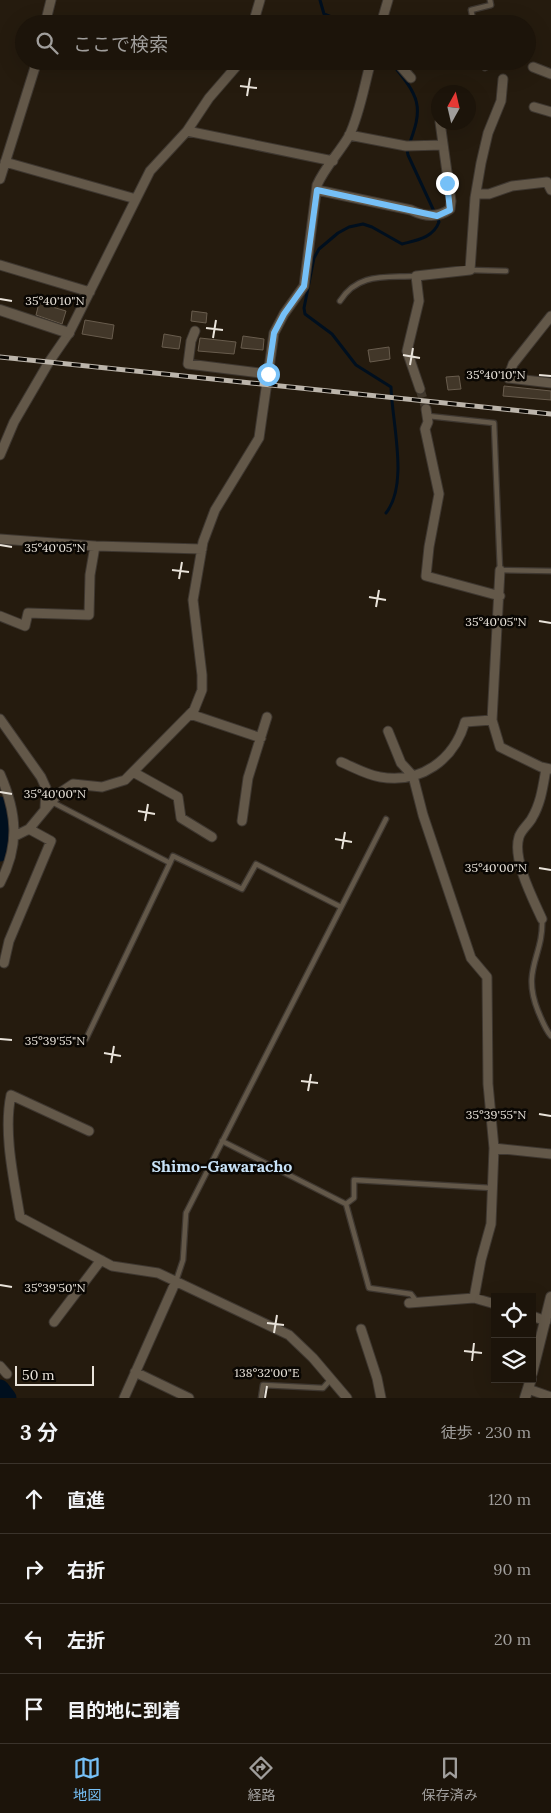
<!DOCTYPE html>
<html lang="ja">
<head>
<meta charset="utf-8">
<style>
  body { margin:0; font-family:Lora,"Noto Sans JP",serif; background:#292118; color:#f1f3f6 }
  .controls { position:absolute; right:15px; bottom:15px; display:grid; overflow:hidden; border-radius:0px; box-shadow:0 5px 20px #0002 }
  .controls button { width:45px; height:45px; display:grid; place-items:center; padding:0; border:0; border-bottom:1px solid #3a332b; background:#1c140a; color:#f1f3f6; font:25px sans-serif }
  .compass { position:absolute; left:431px; top:85px; width:45px; height:45px; border-radius:50%; background:#1c140a; box-shadow:0 5px 20px #0002; rotate:8deg }
  .scale { position:absolute; left:15px; bottom:12px; width:79px; box-sizing:border-box; padding-left:5px; border:2px solid #e9e3da; border-top:0; font-size:14px; line-height:18px; white-space:nowrap; color:#e9e3da; -webkit-text-stroke:4px #0a0703; paint-order:stroke }
  .stop { position:absolute; width:15px; height:15px; margin:-11px; border:4px solid #76c0f7; border-radius:50%; background:#fff }
  .stop.end { background:#76c0f7; border-color:#fff; box-shadow:0 1px 5px #0008 }
  .list { margin:0; padding:0; list-style:none }
  h2 { display:flex; justify-content:space-between; align-items:center; height:65px; margin:0; padding:0 20px; font-size:21px }
  h2 small { font-size:16px; font-weight:400; color:#a09e9c }
  .list li { display:grid; grid-template-columns:32px 1fr auto; gap:15px; align-items:center; box-sizing:border-box; height:70px; padding:0 20px; border-top:1px solid #3a332b }
  .list b { display:block; font-size:19px; white-space:nowrap }
  .list em { font-size:16px; font-style:normal; color:#a09e9c }
  .icon { flex:none; width:28px; height:28px; fill:none; stroke:currentColor; stroke-width:2; stroke-linecap:round; stroke-linejoin:round }
  .map { position:relative; flex:none; width:551px; height:1398px; overflow:hidden }
  .search { position:absolute; background:#1c140a; box-shadow:0 5px 20px #0002; left:15px; right:15px; top:15px; height:55px; display:flex; align-items:center; gap:12px; box-sizing:border-box; padding:0 18px; border-radius:28px; color:#a09e9c; font-size:19px }
  .sheet { height:345px; background:#1c140a }
  nav { display:flex; justify-content:space-around; align-items:center; box-sizing:border-box; height:70px; border-top:1px solid #3a332b; background:#1c140a; font-size:14px; color:#a09e9c }
  nav a { display:grid; justify-items:center; gap:2px }
  nav .on { color:#76c0f7 }
  .map>svg:first-child { display:block }
  .lines { fill:none; stroke-linecap:round; stroke-linejoin:round }
  .stream { stroke:#000f1e; stroke-width:3 }
  .river { stroke:#000f1e; stroke-width:19 }
  .building { fill:#423729; stroke:#685c4d }
  .minor-tunnel { stroke:#42392d; stroke-width:9; stroke-dasharray:9 4.5; stroke-linecap:butt }
  .service-casing { stroke:#3e3730; stroke-width:7 }
  .minor-casing { stroke:#3e3730; stroke-width:11 }
  .tertiary-casing { stroke:#3e3730; stroke-width:12 }
  .service { stroke:#635849; stroke-width:4.5 }
  .minor { stroke:#635849; stroke-width:9 }
  .tertiary { stroke:#635849; stroke-width:10 }
  .rail-casing { stroke:#bcb5ab; stroke-width:5 }
  .rail { stroke:#0a0703; stroke-width:3; stroke-dasharray:9; stroke-linecap:butt }
  .route { stroke:#76c0f7; stroke-width:6 }
  .ticks { fill:none; stroke:#e9e3da; stroke-width:2 }
  .labels { text-anchor:middle; stroke-width:5; stroke-linejoin:round; paint-order:stroke }
  .quarter-label { font-size:16px; font-weight:bold; fill:#c8e2f7; stroke:#0a0703 }
  .ticks-label { font-size:12px; text-anchor:middle; fill:#e9e3da; stroke:#0a0703; stroke-width:5; stroke-linejoin:round; paint-order:stroke }
</style>
</head>
<body>
<div class="map">
<svg width="551" height="1398" viewBox="0 0 551 1398">
  <rect width="100%" height="100%" fill="#251b0e"/>
  <g class="lines">
    <path class="stream" d="M320 0 324 14 349 24
      M386 513C409 484 392 423 391 387L356 365 332 334 305 314 304 308 314 258 319 249 338 233 349 227 363 224 372 227 402 244C417 240 433 238 439 222L408 155 407 150C425 105 420 98 390 61"/>
    <path class="river" d="M0 806 4 839 0 852
      M0 1389 7 1398"/>
  </g>
  <path class="building" d="M39 303 66 311 62 324 36 315Z
    M192 311 207 313 206 323 191 321Z
    M85 320 114 325 112 339 82 334Z
    M164 334 181 337 179 349 162 347Z
    M243 336 264 339 263 350 241 348Z
    M200 338 236 342 234 354 198 351Z
    M389 347 390 359 370 362 368 350Z
    M459 376 461 389 448 390 446 377Z
    M504 386 551 391V400L503 396Z"/>
  <g class="lines">
    <path class="minor-tunnel" d="M420 389 426 409"/>
    <g class="service-casing">
      <path id="service" d="M474 24 471 10 491 5 490 0
        M483 61 485 68
        M470 270 506 271
        M340 301C358 272 386 278 416 276
        M428 416 494 423 500 570 551 571
        M52 802 170 863 173 856 242 889 256 864 341 907
        M542 919C544 956 521 969 538 1011 542 1020 545 1029 551 1036
        M86 1039 170 863
        M222 1141 346 1204 369 1288 411 1294 417 1302
        M346 1204 354 1198V1180L492 1188
        M176 1281 183 1260 186 1213 386 819
        M261 1398 263 1385 323 1388 331 1379"/>
    </g>
    <g class="minor-casing">
      <path id="minor" d="M45 24 51 0
        M253 24 260 0
        M381 24 388 0
        M396 61 411 78
        M533 67 551 74
        M534 107 551 112
        M187 131 333 161
        M349 135 406 146 443 145
        M5 162 136 199
        M0 179 37 61
        M317 190 411 210C425 217 438 218 450 209L451 201 440 122
        M476 194H489L512 186 547 182 551 190
        M0 265 90 292
        M551 316 513 364 508 378 551 383
        M195 331 191 341 188 364 268 374
        M420 389 407 351 419 301 416 276 470 270 475 198 481 163 488 133 501 101 503 79
        M426 409 428 422 425 429 439 494 429 547 426 576 500 596
        M0 455 14 422 49 362 69 333 150 171 187 131 209 98 235 68 238 61
        M0 539 95 546 202 549
        M500 570 492 720 500 747 541 767 551 769
        M0 616 25 626 28 613 89 615 90 575 95 546
        M190 714 261 738
        M0 719 41 777 46 788 45 808
        M388 731 401 763 413 776 423 815 471 958 487 977 488 1084 494 1148 491 1224 481 1260 474 1298
        M341 762C353 767 367 775 380 777 421 784 454 760 465 722L492 720
        M133 772 178 797 181 818 212 837
        M0 774C17 813 20 845 0 883
        M242 821 248 778 267 717
        M15 836 29 829 58 794 73 784 102 787 125 780 194 710 202 690V675L193 600 203 542 215 510 259 438 274 333 284 314 304 286 317 185C325 167 339 153 349 136 360 113 364 86 371 61
        M542 919C533 899 512 859 519 837 521 830 529 824 532 818 541 803 543 786 546 769
        M4 963 9 941 51 841 29 829
        M89 1131 11 1095C3 1132 14 1180 20 1217L112 1266 158 1273 289 1335 313 1358 347 1398
        M494 1148 551 1154
        M409 1303 474 1298 495 1304
        M532 1316 546 1321
        M54 1322 101 1260
        M361 1329 377 1378 381 1398
        M0 1366 7 1374
        M135 1372 189 1398
        M528 1389 551 1397
        M124 1398 176 1281"/>
    </g>
    <g class="tertiary-casing">
      <path id="tertiary" d="M0 310 69 333
        M532 1373 551 1297
        M525 1398 531 1379"/>
    </g>
    <use href="#service" class="service"/>
    <use href="#minor" class="minor"/>
    <use href="#tertiary" class="tertiary"/>
    <g class="rail-casing">
      <path id="rail" d="M0 357 551 414"/>
    </g>
    <use href="#rail" class="rail"/>
  </g>
  <g class="lines">
    <path class="route" d="M268 374 274 333 284 314 304 286 317 190 437 216 450 210 447 183"/>
  </g>
  <path class="ticks" d="M240 86 257 88M247 96 250 78M0 299 12 301M206 328 223 330M213 338 216 320M403 355 420 358M410 365 413 348M539 375 551 376M0 545 12 547M172 570 189 572M179 579 182 562M369 597 386 600M376 607 379 590M539 621 551 623M0 792 12 794M138 811 155 814M145 821 148 804M335 839 352 842M342 849 345 832M539 868 551 870M0 1039 12 1040M104 1053 121 1056M111 1063 114 1046M301 1081 318 1083M308 1091 311 1074M539 1114 551 1116M0 1285 12 1287M267 1323 284 1325M274 1333 277 1315M464 1351 482 1353M472 1361 474 1343M265 1398 267 1386"/>
  <g class="labels">
    <g class="quarter-label">
      <text x="222" y="1172">Shimo-Gawaracho</text>
    </g>
  </g>
  <g class="ticks-label">
    <text x="55" y="305">35°40'10"N</text>
    <text x="496" y="379">35°40'10"N</text>
    <text x="55" y="552">35°40'05"N</text>
    <text x="496" y="626">35°40'05"N</text>
    <text x="55" y="798">35°40'00"N</text>
    <text x="496" y="872">35°40'00"N</text>
    <text x="55" y="1045">35°39'55"N</text>
    <text x="496" y="1119">35°39'55"N</text>
    <text x="55" y="1292">35°39'50"N</text>
    <text x="267" y="1377">138°32'00"E</text>
  </g>
</svg>
<div class="controls">
<button><svg class="icon" aria-label="locate" viewBox="0 0 24 24"><circle cx="12" cy="12" r="6"/><path d="M12 2v4M12 18v4M2 12h4M18 12h4"/></svg></button>
<button><svg class="icon" aria-label="layers" viewBox="0 0 24 24"><path d="M12 4l9 5-9 5-9-5zM3 14l9 5 9-5"/></svg></button>
</div>
<svg class="compass" viewBox="-18 -18 36 36"><path d="M0-13l5 13h-10z" fill="#e53935"/><path d="M0 13l5-13h-10z" fill="#a09e9c"/></svg>
<div class="scale">50 m</div>
<div class="stop" style="left:268px;top:374px"></div>
<div class="stop end" style="left:447px;top:183px"></div>
<div class="search"><svg class="icon" aria-label="search" viewBox="0 0 24 24"><circle cx="10" cy="10" r="6"/><path d="M15 15l6 6"/></svg>ここで検索</div>
</div>
<section class="sheet">
<h2>3 分<small>徒歩 · 230 m</small></h2>
<ul class="list">
<li><svg class="icon" aria-label="ahead" viewBox="0 0 24 24"><path d="M12 20V5M6 11l6-6 6 6"/></svg><div><b>直進</b></div><em>120 m</em></li>
<li><svg class="icon" aria-label="right" viewBox="0 0 24 24"><path d="M7 20v-9h11M14 6l5 5-5 5"/></svg><div><b>右折</b></div><em>90 m</em></li>
<li><svg class="icon" aria-label="left" viewBox="0 0 24 24"><path d="M17 20v-9H6M10 6l-5 5 5 5"/></svg><div><b>左折</b></div><em>20 m</em></li>
<li><svg class="icon" aria-label="arrive" viewBox="0 0 24 24"><path d="M6 21V4h12l-3 4 3 4H6"/></svg><div><b>目的地に到着</b></div></li>
</ul>
</section>
<nav>
<a class="on"><svg class="icon" aria-label="map" viewBox="0 0 24 24"><path d="M3 6l6-2 6 2 6-2v14l-6 2-6-2-6 2zM9 4v14M15 6v14"/></svg>地図</a>
<a><svg class="icon" aria-label="directions" viewBox="0 0 24 24"><path d="M12 3l9 9-9 9-9-9zM9 14v-3h6M13 9l2 2-2 2"/></svg>経路</a>
<a><svg class="icon" aria-label="saved" viewBox="0 0 24 24"><path d="M7 4h10v16l-5-4-5 4z"/></svg>保存済み</a>
</nav>
</body>
</html>
